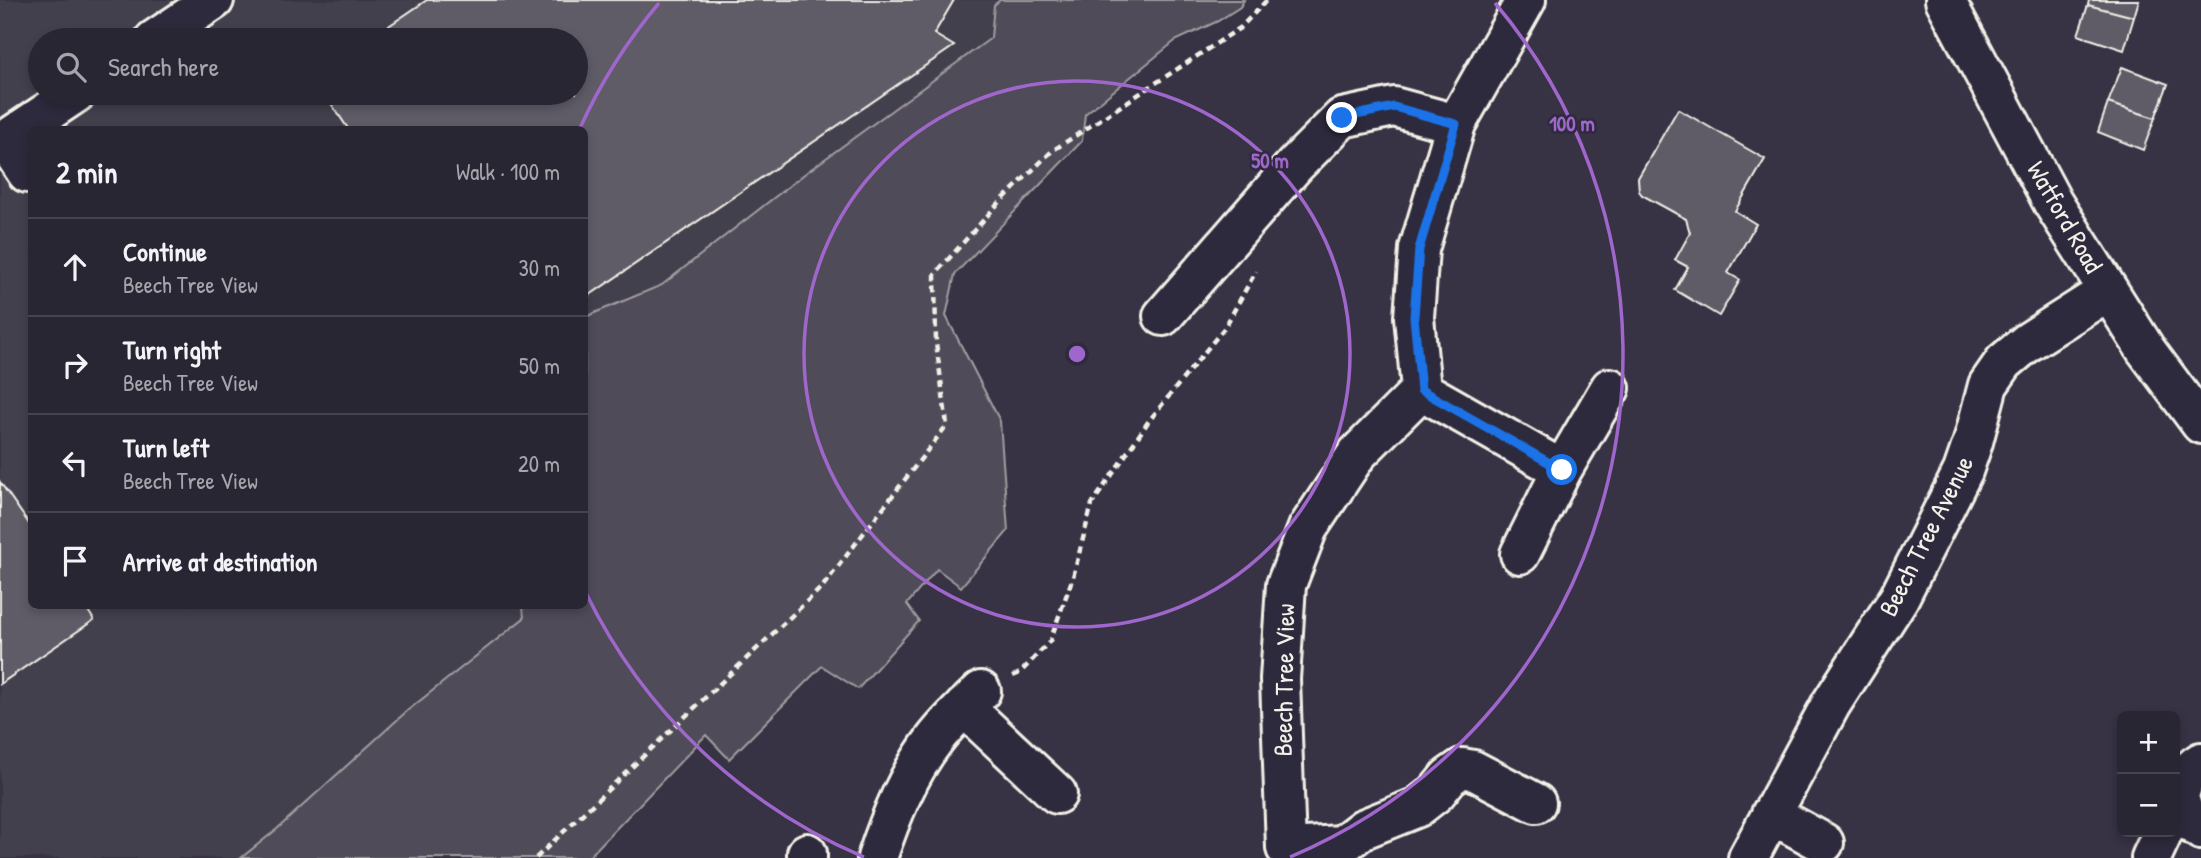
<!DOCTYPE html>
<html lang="en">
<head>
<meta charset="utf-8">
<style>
  body { margin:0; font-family:"Patrick Hand",sans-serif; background:#35323f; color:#f1f3f6 }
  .controls { position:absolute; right:21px; bottom:21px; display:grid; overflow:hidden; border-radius:10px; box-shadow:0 4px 10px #0003 }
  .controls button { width:63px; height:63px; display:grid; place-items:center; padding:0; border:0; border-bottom:2px solid #45434e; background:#292633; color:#f1f3f6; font:35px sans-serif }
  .stop { position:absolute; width:21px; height:21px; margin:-16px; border:5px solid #1a73e8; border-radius:50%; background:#fff }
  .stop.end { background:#1a73e8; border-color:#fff; box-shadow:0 2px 7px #0008 }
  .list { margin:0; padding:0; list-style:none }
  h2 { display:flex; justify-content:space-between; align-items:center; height:91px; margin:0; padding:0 28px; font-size:30px }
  h2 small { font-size:23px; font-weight:400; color:#a5a5ac }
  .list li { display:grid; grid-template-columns:46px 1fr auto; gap:21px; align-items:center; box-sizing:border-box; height:98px; padding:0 28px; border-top:2px solid #45434e }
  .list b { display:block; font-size:26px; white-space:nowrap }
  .list p { margin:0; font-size:23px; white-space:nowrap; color:#a5a5ac }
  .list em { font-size:23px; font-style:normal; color:#a5a5ac }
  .icon { flex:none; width:38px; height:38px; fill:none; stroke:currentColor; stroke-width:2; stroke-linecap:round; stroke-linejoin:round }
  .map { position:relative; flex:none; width:2201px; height:858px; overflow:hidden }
  .search { position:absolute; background:#292633; box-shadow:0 4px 10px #0003; left:28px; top:28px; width:560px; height:77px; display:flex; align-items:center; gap:18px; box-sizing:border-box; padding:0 24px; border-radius:38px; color:#a5a5ac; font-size:26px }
  .panel { position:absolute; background:#292633; box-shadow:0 4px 10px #0003; left:28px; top:126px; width:560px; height:483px; border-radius:10px }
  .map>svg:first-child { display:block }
  .built { fill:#433f4e; fill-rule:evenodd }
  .green { fill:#504b59; stroke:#a29ea0; stroke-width:2 }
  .building { fill:#5f5c67; stroke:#f4f1e8; stroke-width:2 }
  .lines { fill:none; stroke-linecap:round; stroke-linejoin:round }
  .minor-casing { stroke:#f4f1e8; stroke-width:44 }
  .path { stroke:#f4f1e8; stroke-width:4.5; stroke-dasharray:7 5; stroke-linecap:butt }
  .minor { stroke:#2f2a3d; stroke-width:38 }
  .route { stroke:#1a73e8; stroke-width:9 }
  .ring { fill:none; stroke:#9f67cb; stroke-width:3.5 }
  .labels { text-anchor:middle; stroke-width:5; stroke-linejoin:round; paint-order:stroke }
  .street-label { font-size:26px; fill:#f4f1e8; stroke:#2f2a3d }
  .centre { fill:#9f67cb; stroke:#2f2a3d; stroke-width:3.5 }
  .ring-label { font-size:21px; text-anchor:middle; font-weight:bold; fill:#9f67cb; stroke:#2f2a3d; stroke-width:5; stroke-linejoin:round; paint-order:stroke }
</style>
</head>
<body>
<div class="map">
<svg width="2201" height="858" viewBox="0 0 2201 858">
  <rect width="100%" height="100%" fill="#373244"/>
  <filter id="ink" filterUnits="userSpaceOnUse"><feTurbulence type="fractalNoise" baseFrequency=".0143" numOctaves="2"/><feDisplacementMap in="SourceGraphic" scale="14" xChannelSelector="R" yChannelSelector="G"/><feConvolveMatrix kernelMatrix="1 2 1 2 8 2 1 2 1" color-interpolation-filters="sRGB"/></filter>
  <g filter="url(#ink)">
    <path class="built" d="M0 0H1000L994 5 991 37 807 172 662 285 585 317 584 130H32V606H523L524 618 407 711 277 829 241 858H0ZM40 40H576V93H40Z"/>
    <path class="green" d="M1000 0H1244L1240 7 1218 21 1175 41 1085 114 1082 141 955 274 946 316 1000 421 1008 531 961 587 937 569 907 604 919 621 858 689 822 666 729 759 706 735 588 858H241L277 829 407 711 524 618 523 606H584L585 317 662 285 807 172 991 38 994 5Z"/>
    <path class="building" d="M427 0H954L934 34 954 46 584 299V130H349L324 93H576V40H368Z
      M2089 0H2139L2134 17 2088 5Z
      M2088 5 2134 17 2124 50 2078 35Z
      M2122 67 2168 84 2155 118 2108 103Z
      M2108 103 2155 118 2143 150 2098 132Z
      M1678 109 1765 159 1735 211 1756 224 1728 273 1740 280 1719 316 1675 290 1688 267 1675 260 1690 233 1686 219 1642 195 1639 191 1638 178Z
      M0 482 32 528V606H85L94 620 0 684Z"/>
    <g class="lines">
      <g class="minor-casing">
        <path id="minor" d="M1945 0 2053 203 2146 350 2201 424
          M154 40 214 0
          M5 140 27 173
          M0 144 76 93
          M1163 316 1295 165 1342 118 1394 107 1456 124
          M1421 390 1357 454 1308 528 1286 585 1280 679 1286 848 1342 845 1363 829 1418 807 1436 793 1449 777 1462 768 1473 770 1536 803
          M1421 390 1414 317 1419 249 1456 124 1526 0
          M1421 390 1562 470
          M1520 554 1562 470 1610 388
          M964 707 1057 794
          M2179 797C2183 813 2187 821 2201 830
          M2175 806C2183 788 2181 774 2201 762
          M1771 814 1824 843
          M807 858V853
          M877 858C891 816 908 774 935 739 948 722 965 706 981 691
          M1748 858 1831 704 1899 598 1963 471 1973 442 1988 385 2004 362 2028 342 2108 291
          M2151 858 2163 832"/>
      </g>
      <path class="path" d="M1013 676 1020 673 1050 641 1073 577 1092 504 1148 422 1225 327 1256 271
        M536 858 823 586 947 425 936 343 935 274 996 206 1052 151 1240 28 1267 0"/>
      <use href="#minor" class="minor"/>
    </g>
  </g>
  <g class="lines" filter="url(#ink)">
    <path class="route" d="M1342 118 1394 107 1456 124 1419 249 1414 317 1421 390 1562 470"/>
  </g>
  <g class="ring">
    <circle cx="1077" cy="354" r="273"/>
    <path d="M864 857A546 546 0 0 1 586 593M580 128A546 546 0 0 1 659 3M1495 3A546 546 0 0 1 1290 857"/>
  </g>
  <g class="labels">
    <g class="street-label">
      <text transform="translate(2065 217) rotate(60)" y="9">Watford Road</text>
      <text transform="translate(1926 536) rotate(-63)" y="9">Beech Tree Avenue</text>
      <text transform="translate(1284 680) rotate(-89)" y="9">Beech Tree View</text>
    </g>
  </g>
  <circle cx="1077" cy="354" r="10" class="centre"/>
  <g class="ring-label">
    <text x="1572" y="131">100 m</text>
    <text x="1270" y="168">50 m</text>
  </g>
</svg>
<div class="controls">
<button>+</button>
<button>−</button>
</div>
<div class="stop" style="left:1562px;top:470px"></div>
<div class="stop end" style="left:1342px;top:118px"></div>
<div class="search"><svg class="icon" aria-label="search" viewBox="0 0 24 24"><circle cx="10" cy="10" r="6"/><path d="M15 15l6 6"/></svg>Search here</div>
<section class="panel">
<h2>2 min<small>Walk · 100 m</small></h2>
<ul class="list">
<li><svg class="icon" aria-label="ahead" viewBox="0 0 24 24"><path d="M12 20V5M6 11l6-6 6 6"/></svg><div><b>Continue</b><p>Beech Tree View</p></div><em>30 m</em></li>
<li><svg class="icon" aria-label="right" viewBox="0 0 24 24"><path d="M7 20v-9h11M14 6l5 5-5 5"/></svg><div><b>Turn right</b><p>Beech Tree View</p></div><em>50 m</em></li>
<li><svg class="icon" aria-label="left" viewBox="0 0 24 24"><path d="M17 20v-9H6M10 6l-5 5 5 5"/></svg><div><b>Turn left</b><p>Beech Tree View</p></div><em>20 m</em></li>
<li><svg class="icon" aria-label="arrive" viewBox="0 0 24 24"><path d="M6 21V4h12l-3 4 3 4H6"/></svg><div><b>Arrive at destination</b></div></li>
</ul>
</section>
</div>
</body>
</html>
